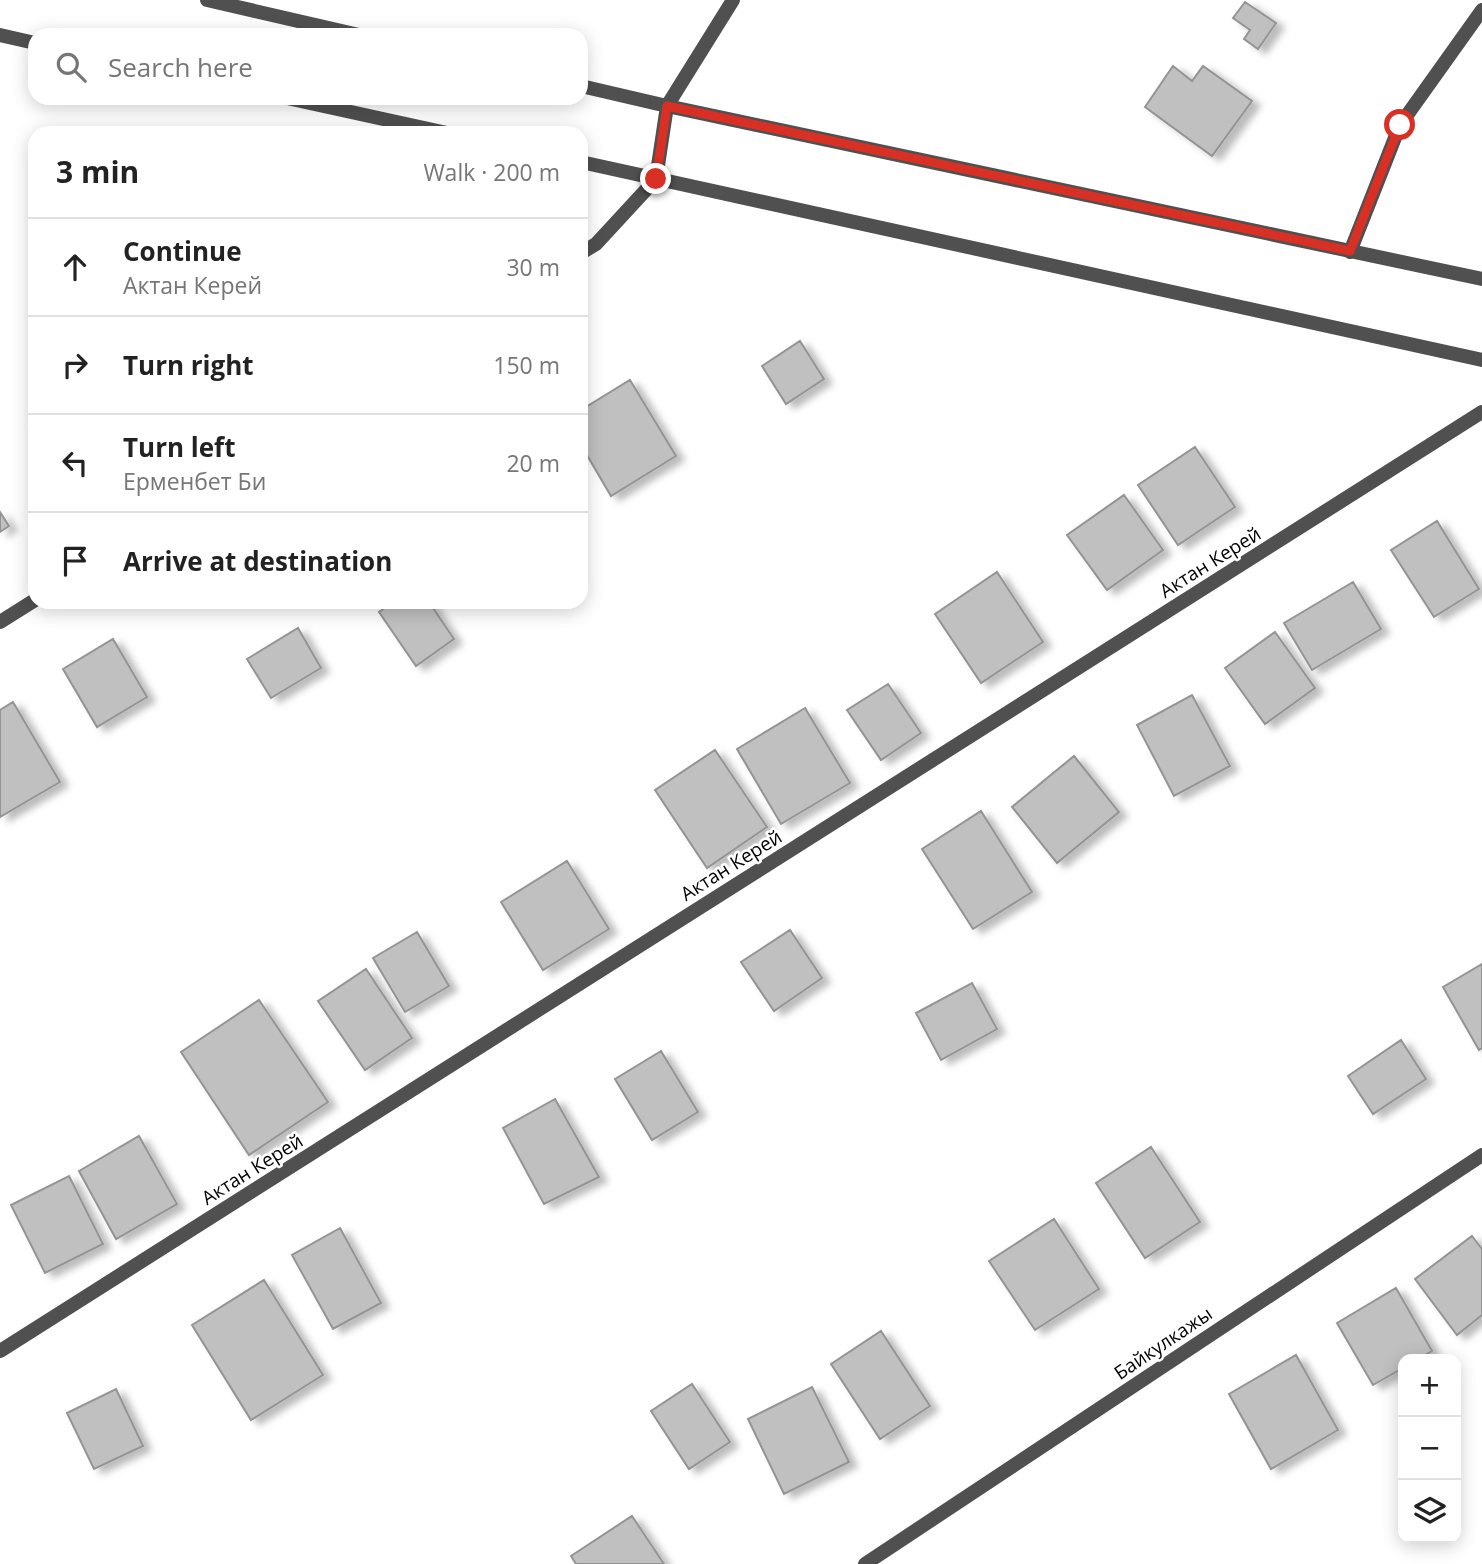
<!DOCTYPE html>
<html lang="en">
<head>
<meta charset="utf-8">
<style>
  body { margin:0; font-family:"Open Sans",sans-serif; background:#f2f2f2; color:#222 }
  .controls { position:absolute; right:21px; bottom:21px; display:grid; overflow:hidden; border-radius:14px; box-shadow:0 4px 18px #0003 }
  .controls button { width:63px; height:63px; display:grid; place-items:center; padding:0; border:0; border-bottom:2px solid #e0e0e0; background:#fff; color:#222; font:35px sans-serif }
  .stop { position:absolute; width:21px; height:21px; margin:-16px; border:5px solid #d93025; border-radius:50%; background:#fff }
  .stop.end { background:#d93025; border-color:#fff; box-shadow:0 2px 7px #0008 }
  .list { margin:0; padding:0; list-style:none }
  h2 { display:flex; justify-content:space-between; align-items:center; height:91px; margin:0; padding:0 28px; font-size:30px }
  h2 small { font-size:23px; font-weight:400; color:#767676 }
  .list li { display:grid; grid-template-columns:46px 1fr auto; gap:21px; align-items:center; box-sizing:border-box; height:98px; padding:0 28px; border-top:2px solid #e0e0e0 }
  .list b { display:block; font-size:26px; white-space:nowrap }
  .list p { margin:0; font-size:23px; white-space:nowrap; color:#767676 }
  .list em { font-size:23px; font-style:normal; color:#767676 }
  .icon { flex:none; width:38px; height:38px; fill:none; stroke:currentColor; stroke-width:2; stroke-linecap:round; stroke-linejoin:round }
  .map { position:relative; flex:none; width:1482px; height:1564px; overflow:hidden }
  .search { position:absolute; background:#fff; box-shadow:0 4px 18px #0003; left:28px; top:28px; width:560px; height:77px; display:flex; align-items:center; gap:18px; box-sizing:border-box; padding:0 24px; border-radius:21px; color:#767676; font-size:26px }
  .panel { position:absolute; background:#fff; box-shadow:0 4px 18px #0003; left:28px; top:126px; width:560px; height:483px; border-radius:21px }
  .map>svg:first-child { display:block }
  .building { fill:#c0c0c0; stroke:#949494; stroke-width:2; filter:url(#shadow) }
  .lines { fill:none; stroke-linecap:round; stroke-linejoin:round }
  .street { stroke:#505050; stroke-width:14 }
  .route { stroke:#d93025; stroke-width:9 }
  .labels { text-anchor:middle; stroke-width:5; stroke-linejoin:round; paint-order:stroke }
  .street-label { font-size:19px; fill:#000; stroke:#fff }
</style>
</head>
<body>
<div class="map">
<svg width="1482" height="1564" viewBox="0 0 1482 1564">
  <defs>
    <filter id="shadow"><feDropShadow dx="8" dy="4.5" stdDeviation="3.5" flood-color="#0004"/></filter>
  </defs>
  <rect width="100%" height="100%" fill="#fff"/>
  <path class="building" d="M1245 2 1276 23 1258 49 1244 39 1250 30 1233 18Z
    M1173 66 1192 81 1203 66 1252 101 1212 156 1145 107Z
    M800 341 824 379 786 404 762 366Z
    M630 380 676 456 611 496 581 445V410Z
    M35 429V446L29 432Z
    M1195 447 1235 507 1178 545 1138 485Z
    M1124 495 1163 550 1107 590 1067 535Z
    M0 512 9 526 0 532Z
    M1437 521 1479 589 1434 617 1391 550Z
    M997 572 1043 642 981 683 935 614Z
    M1353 582 1381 629 1312 670 1284 623Z
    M393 602H429L454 639 416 666 379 612Z
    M298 628 321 668 271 698 247 659Z
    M1275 632 1315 688 1265 724 1225 668Z
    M113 639 147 697 97 727 63 669Z
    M888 684 921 733 881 760 847 710Z
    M1192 695 1230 766 1174 796 1137 725Z
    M13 702 60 782 0 817V710Z
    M805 708 850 783 781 824 737 749Z
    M715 750 767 827 707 868 655 790Z
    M1074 756 1119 812 1057 863 1012 807Z
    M981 811 1032 892 973 929 922 849Z
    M567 861 609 929 543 970 501 902Z
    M790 930 822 978 774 1011 741 962Z
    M417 932 449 986 405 1012 373 958Z
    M1482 964V1048L1479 1050 1443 987Z
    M366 969 412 1038 365 1070 318 1001Z
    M972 983 997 1029 941 1060 916 1013Z
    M259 1000 328 1102 249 1155 181 1052Z
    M1401 1040 1426 1079 1373 1114 1348 1076Z
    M661 1051 698 1112 652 1140 615 1079Z
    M555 1099 599 1177 544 1204 503 1128Z
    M139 1136 177 1204 116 1239 79 1171Z
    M1151 1147 1200 1222 1145 1258 1096 1183Z
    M69 1176 103 1244 45 1273 11 1205Z
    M1054 1219 1099 1289 1035 1330 989 1261Z
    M340 1228 381 1303 333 1329 292 1255Z
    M1472 1236 1482 1249V1315L1457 1335 1415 1279Z
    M264 1280 323 1375 251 1420 192 1325Z
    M1396 1288 1432 1351 1418 1359H1403V1368L1373 1385 1337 1323Z
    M881 1331 930 1406 880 1439 831 1364Z
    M1296 1355 1338 1430 1271 1469 1229 1394Z
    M692 1384 730 1442 689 1469 651 1411Z
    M812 1387 849 1462 784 1494 748 1419Z
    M116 1389 143 1446 94 1469 67 1413Z
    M632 1516 664 1564H576L571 1556Z"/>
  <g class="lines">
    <path class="street" d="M207 0 359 35
      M0 35 35 43
      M581 86 667 106 1482 279
      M287 98 447 133
      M581 162 1482 360
      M1350 252 1400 125 1482 10
      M581 253 596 244 656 179 667 106 733 0
      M0 622 35 600
      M0 1351 1482 412
      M865 1564 1482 1155"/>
  </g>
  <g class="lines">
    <path class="route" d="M656 179 667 106 1350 251 1400 125"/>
  </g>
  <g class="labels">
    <g class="street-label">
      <text transform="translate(1210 562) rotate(-32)" y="7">Актан Керей</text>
      <text transform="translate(731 865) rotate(-32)" y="7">Актан Керей</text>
      <text transform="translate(252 1169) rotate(-32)" y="7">Актан Керей</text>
      <text transform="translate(1163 1343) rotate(-34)" y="7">Байкулкажы</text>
    </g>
  </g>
</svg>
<div class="controls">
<button>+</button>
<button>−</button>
<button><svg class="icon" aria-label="layers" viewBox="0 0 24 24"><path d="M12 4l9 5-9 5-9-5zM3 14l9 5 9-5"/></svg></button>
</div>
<div class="stop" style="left:1400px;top:125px"></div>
<div class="stop end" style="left:656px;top:179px"></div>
<div class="search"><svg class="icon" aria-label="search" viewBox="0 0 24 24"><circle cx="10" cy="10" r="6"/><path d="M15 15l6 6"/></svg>Search here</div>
<section class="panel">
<h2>3 min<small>Walk · 200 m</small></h2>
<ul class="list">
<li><svg class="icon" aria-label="ahead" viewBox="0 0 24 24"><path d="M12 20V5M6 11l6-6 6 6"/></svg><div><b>Continue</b><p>Актан Керей</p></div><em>30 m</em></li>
<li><svg class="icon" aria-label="right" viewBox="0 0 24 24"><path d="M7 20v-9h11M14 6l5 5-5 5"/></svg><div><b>Turn right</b></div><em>150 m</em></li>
<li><svg class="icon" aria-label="left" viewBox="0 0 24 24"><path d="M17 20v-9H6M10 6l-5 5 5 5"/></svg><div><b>Turn left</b><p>Ерменбет Би</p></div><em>20 m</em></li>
<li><svg class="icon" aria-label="arrive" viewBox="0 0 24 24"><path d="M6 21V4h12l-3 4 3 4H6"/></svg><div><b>Arrive at destination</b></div></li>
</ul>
</section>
</div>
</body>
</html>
